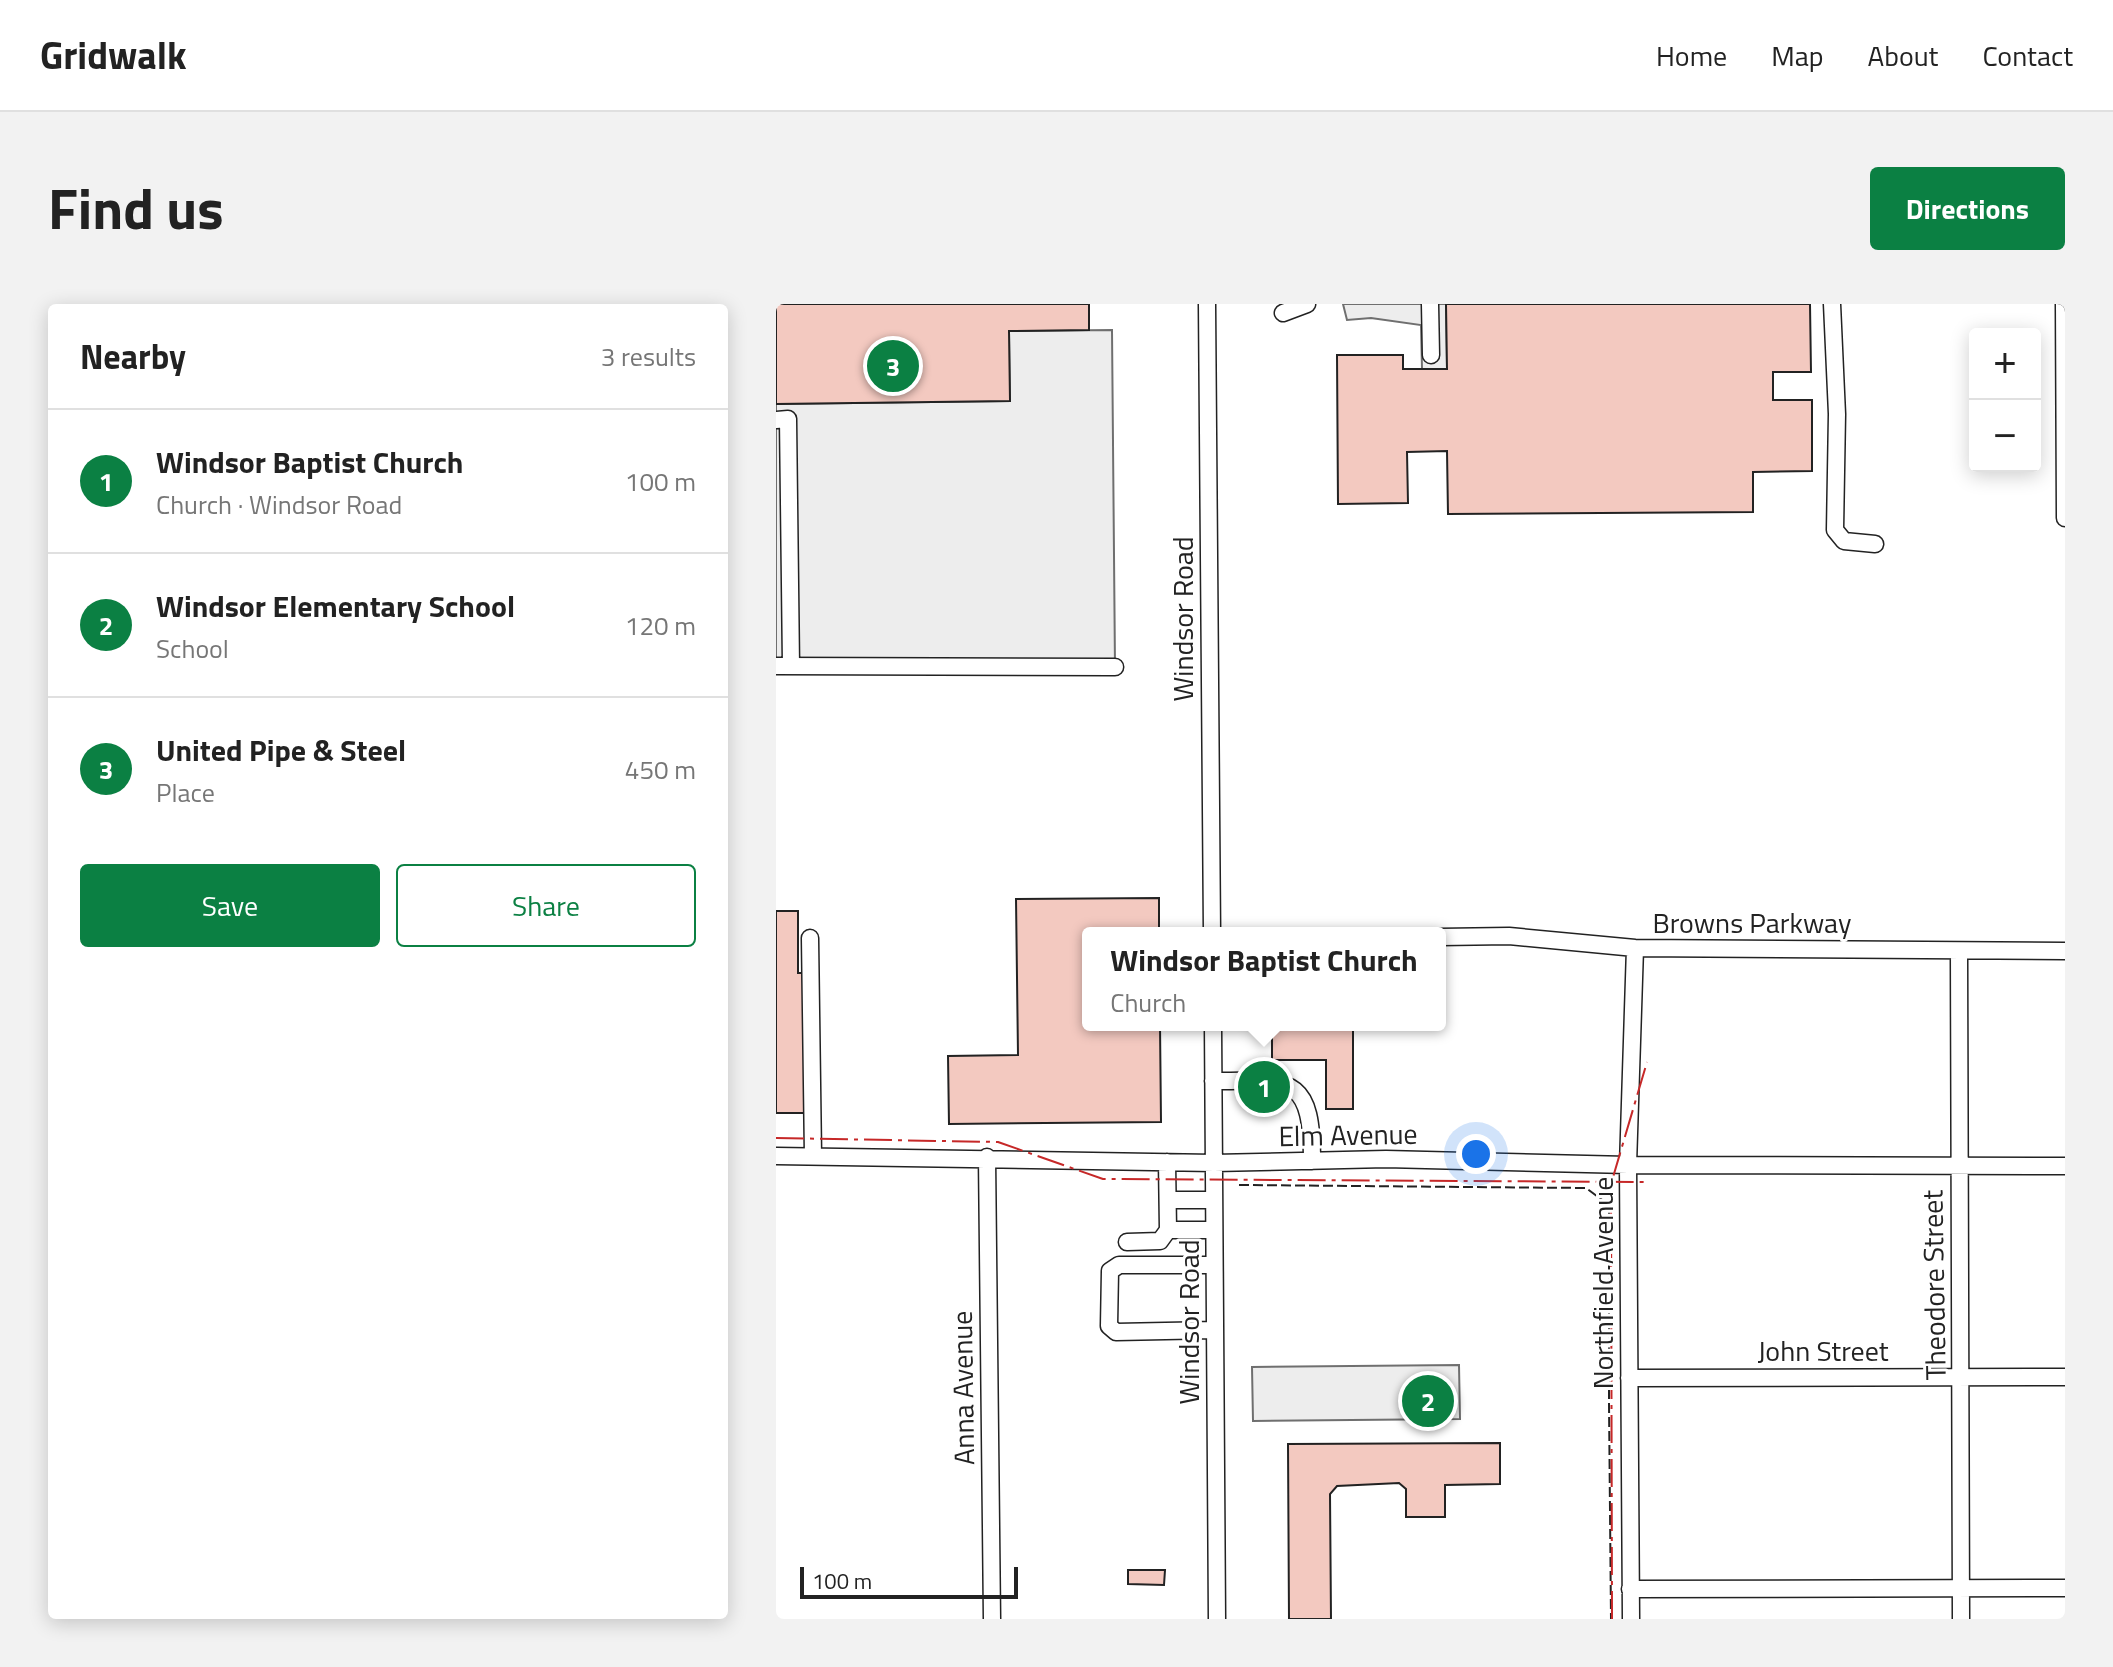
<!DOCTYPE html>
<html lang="en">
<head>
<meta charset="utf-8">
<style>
  body { margin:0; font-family:"Titillium Web",sans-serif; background:#f2f2f2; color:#222 }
  .controls { position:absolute; right:24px; top:24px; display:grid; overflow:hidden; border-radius:8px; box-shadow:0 4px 20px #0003 }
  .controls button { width:72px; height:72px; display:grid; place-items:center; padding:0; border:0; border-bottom:2px solid #e0e0e0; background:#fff; color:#222; font:40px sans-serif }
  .scale { position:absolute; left:24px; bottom:20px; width:218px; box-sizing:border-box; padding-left:8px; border:4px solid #222; border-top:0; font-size:22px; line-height:28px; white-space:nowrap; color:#222; -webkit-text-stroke:6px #fff; paint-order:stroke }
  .you { position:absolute; left:700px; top:850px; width:28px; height:28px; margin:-20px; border:6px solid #fff; border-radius:50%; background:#1a73e8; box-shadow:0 0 0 12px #1a73e833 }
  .badge { display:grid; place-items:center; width:52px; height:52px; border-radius:50%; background:#0b8043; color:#fff; font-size:26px; font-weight:700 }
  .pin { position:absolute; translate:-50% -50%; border:4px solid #fff; box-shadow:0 2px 8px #0006 }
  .popup { position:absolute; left:306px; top:623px; width:364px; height:104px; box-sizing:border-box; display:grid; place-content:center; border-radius:8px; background:#fff; filter:drop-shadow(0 2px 6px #0005); font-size:26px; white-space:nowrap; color:#767676 }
  .popup b { font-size:30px; color:#222 }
  .popup::after { content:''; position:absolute; left:50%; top:100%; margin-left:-16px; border:16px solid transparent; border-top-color:#fff }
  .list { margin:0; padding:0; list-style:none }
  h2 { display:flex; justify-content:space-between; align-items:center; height:104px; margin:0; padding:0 32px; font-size:34px }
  h2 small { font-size:26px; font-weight:400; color:#767676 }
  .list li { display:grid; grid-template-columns:52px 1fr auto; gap:24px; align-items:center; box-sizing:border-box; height:144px; padding:0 32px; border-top:2px solid #e0e0e0 }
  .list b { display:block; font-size:30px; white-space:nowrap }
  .list p { margin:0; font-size:26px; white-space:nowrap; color:#767676 }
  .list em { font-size:26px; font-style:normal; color:#767676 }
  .actions { display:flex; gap:16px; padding:24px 32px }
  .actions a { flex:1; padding:18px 0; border:2px solid #0b8043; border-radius:8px; text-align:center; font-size:28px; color:#0b8043 }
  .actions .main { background:#0b8043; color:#fff }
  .map { position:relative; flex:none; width:1289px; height:1315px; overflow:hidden; border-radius:8px }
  header { display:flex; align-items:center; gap:48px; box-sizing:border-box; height:112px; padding:0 40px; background:#fff; border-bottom:2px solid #e0e0e0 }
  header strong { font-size:38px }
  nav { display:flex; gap:44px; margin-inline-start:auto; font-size:28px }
  .intro { display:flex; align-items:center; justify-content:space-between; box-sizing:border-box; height:192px; padding:0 48px }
  h1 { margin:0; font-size:56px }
  .button { padding:20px 36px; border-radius:8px; background:#0b8043; color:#fff; font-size:28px; font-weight:700 }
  main { display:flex; gap:48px; padding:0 48px }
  aside { flex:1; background:#fff; border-radius:8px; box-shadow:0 4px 20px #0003 }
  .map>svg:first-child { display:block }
  .parking { fill:#ededed; stroke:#6f6f6f; stroke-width:2 }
  .building { fill:#f3c9c0; stroke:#222; stroke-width:2 }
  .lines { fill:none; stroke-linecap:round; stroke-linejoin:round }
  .minor-casing { stroke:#222; stroke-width:19 }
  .minor { stroke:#fff; stroke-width:16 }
  .fence { stroke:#222; stroke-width:2; stroke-dasharray:10 4; stroke-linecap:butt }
  .power { stroke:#c62828; stroke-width:2; stroke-dasharray:28 6 4 6; stroke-linecap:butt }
  .labels { text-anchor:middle; stroke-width:6; stroke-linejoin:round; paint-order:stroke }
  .street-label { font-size:28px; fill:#222; stroke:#fff }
</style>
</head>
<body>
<header>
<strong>Gridwalk</strong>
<nav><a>Home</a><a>Map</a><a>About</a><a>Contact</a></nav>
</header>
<div class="intro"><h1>Find us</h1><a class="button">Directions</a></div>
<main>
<aside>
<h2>Nearby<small>3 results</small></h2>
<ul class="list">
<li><span class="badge">1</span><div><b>Windsor Baptist Church</b><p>Church · Windsor Road</p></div><em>100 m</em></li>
<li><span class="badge">2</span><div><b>Windsor Elementary School</b><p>School</p></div><em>120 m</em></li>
<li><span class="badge">3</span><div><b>United Pipe &amp; Steel</b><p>Place</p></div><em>450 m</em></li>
</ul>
<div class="actions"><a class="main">Save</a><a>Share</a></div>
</aside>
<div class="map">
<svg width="1289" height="1315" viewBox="0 0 1289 1315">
  <rect width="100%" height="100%" fill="#fff"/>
  <path class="parking" d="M567 0H670L671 65H646L645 21 595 14 571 16Z
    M336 26 339 363 0 362V100L234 97 233 27Z
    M683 1061 684 1115 477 1117 476 1063Z"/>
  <path class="building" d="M0 0H313V26L233 27 234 97 0 100Z
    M670 0H1034L1035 68H997V96H1036V167L977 168V208L672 210 671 147 631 148 632 199 562 200 561 51H627V65H671Z
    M383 594V629H312V721H384L385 818 173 820 172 752 242 751 240 595Z
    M0 607H22V669H29L30 809H0Z
    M496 721H577V805H550V756H496Z
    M724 1139V1180L669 1181V1213H630V1185L623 1179 561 1182 554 1190 555 1315H513L512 1140Z
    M352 1266H389L388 1281 352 1280Z"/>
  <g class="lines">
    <g class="minor-casing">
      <path id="minor" d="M431 0 436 629
        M654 0 655 51
        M1056 0 1061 110 1059 226 1068 237 1099 240
        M1288 0 1289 214
        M507 9 531 0
        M0 116 12 115 15 362
        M0 362 339 363
        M664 633 733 632 859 644 1289 647
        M34 634 37 852
        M1183 647 1185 1315
        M437 721 441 1315
        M437 777C514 777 536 769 536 857
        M0 852 438 859 610 855 852 861 1289 862
        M211 853 216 1315
        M391 858 392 926H438
        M392 896H438
        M351 938 384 937 392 926
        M438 961H343L334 967 333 1022 340 1028 439 1026
        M853 1074 1289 1073
        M854 1285 1289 1284
        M855 1315 852 861 859 644"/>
    </g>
    <use href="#minor" class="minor"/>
    <path class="fence" d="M463 881 810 884 833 901V1095
      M833 1099 835 1315"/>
    <path class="power" d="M0 834 222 838 327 875 873 878
      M836 1315 835 880 871 758"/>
  </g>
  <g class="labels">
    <g class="street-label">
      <text transform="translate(407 315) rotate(-90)" y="10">Windsor Road</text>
      <text x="976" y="629">Browns Parkway</text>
      <text transform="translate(572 831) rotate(-1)" y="10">Elm Avenue</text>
      <text transform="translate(827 979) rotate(-90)" y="10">Northfield Avenue</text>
      <text transform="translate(1158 981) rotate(-91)" y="10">Theodore Street</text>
      <text transform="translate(413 1018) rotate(-90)" y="10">Windsor Road</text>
      <text x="1047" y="1057">John Street</text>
      <text transform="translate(187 1084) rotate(-91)" y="10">Anna Avenue</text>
    </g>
  </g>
</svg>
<div class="controls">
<button>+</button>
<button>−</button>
</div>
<div class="scale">100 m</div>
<div class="you"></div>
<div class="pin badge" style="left:488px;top:783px">1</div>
<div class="popup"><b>Windsor Baptist Church</b>Church</div>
<div class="pin badge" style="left:652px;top:1097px">2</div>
<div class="pin badge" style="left:117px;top:62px">3</div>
</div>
</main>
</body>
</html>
